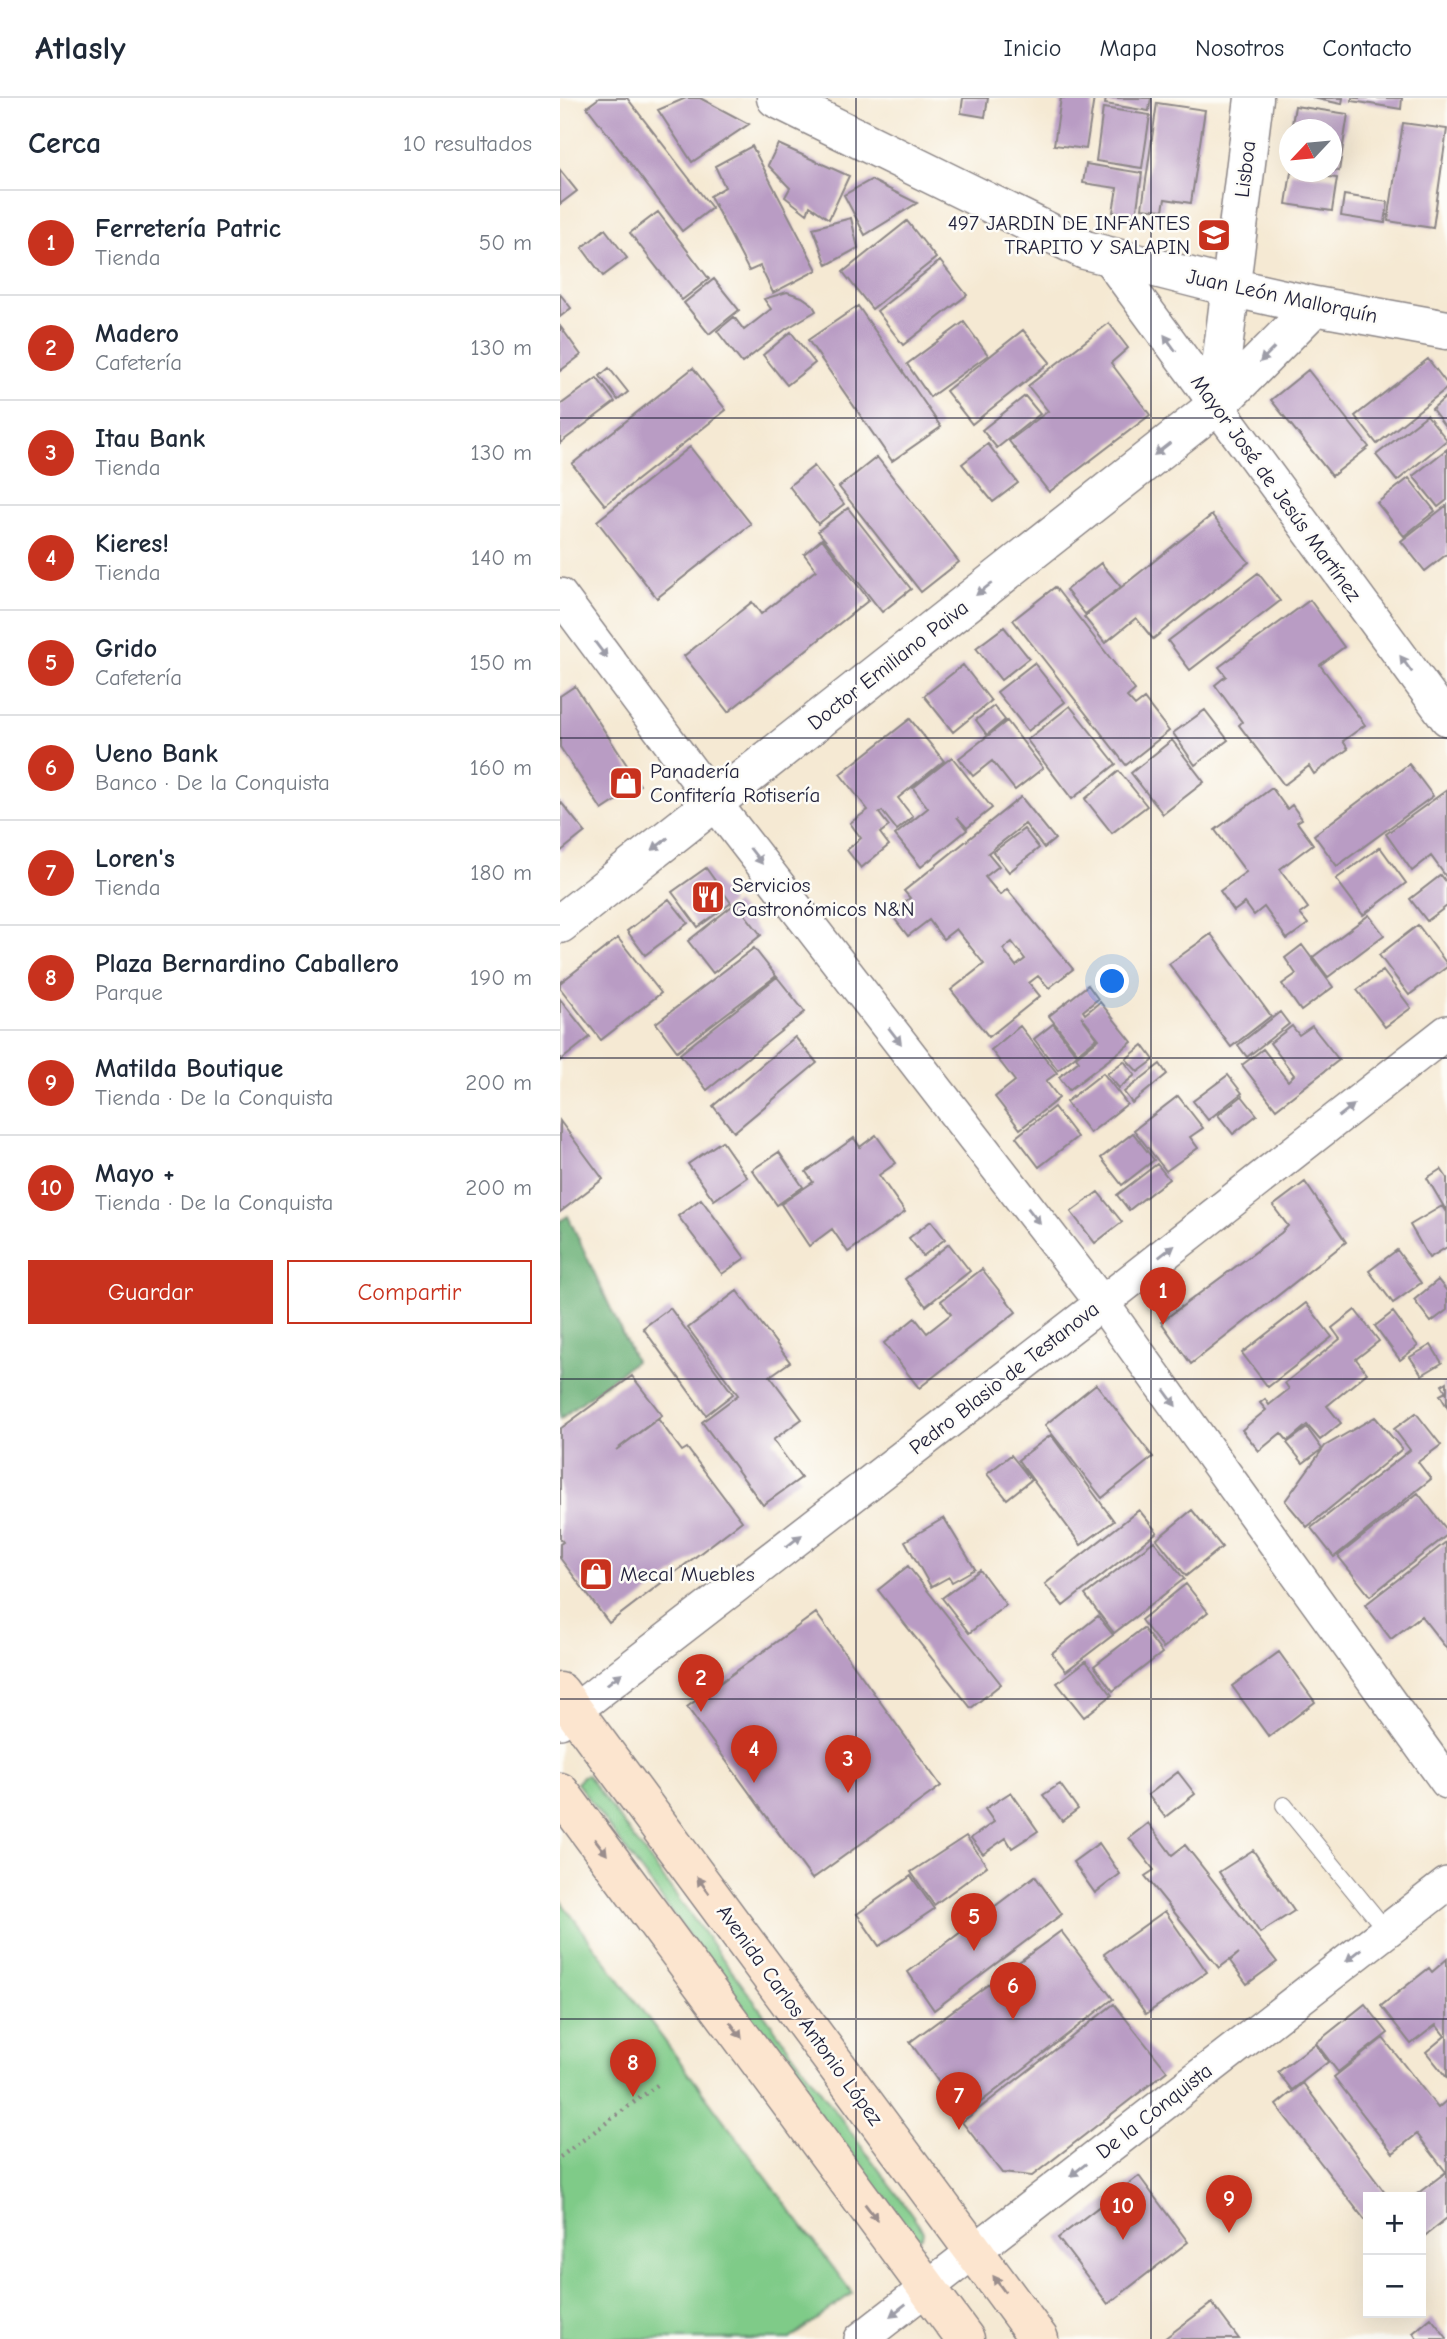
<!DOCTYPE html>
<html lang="es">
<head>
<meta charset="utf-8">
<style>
  body { margin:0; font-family:"Comic Neue",sans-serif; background:#f2f2f3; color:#1f2937 }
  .controls { position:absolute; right:21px; bottom:21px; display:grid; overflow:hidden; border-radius:0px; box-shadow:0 7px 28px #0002 }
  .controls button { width:63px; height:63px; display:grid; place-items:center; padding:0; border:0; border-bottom:2px solid #e0e1e3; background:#fff; color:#1f2937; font:35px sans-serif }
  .compass { position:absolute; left:719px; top:21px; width:63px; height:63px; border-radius:50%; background:#fff; box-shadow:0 7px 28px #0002; rotate:244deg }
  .you { position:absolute; left:553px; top:884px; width:24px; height:24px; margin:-18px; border:5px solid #fff; border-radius:50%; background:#1a73e8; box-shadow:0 0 0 10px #1a73e833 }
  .badge { display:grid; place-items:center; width:46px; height:46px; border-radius:50%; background:#c8321e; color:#fff; font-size:23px; font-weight:700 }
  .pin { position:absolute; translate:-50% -58px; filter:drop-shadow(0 2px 4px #0008) }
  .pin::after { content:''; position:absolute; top:37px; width:24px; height:21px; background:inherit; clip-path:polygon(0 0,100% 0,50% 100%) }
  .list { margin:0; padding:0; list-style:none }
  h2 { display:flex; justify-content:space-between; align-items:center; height:91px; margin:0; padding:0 28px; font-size:30px }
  h2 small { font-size:23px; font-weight:400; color:#747a83 }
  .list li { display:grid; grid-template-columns:46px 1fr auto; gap:21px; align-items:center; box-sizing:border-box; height:105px; padding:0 28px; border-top:2px solid #e0e1e3 }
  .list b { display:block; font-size:26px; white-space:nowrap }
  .list p { margin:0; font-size:23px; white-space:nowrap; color:#747a83 }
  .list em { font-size:23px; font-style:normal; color:#747a83 }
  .actions { display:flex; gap:14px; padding:21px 28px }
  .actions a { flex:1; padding:16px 0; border:2px solid #c8321e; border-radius:0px; text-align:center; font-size:24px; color:#c8321e }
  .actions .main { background:#c8321e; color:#fff }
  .map { position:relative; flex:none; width:887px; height:2241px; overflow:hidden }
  header { display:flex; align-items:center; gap:42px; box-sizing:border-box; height:98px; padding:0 35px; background:#fff; border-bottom:2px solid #e0e1e3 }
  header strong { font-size:33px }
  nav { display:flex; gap:38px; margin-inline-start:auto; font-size:24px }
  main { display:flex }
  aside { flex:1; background:#fff }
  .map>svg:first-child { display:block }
  .green { fill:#7fcb88; stroke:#507662; stroke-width:2 }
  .forest { fill:#67af74; stroke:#446858; stroke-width:2 }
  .building { fill:#b99cc4; fill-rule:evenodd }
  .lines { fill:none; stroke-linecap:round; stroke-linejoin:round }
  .service-casing { stroke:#8c8687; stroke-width:18 }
  .minor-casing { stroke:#8c8687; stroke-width:36 }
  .tertiary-casing { stroke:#8c8687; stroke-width:41 }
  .secondary-casing { stroke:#8c8687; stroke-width:41 }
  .path { stroke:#8c8687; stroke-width:4.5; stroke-dasharray:2 5; stroke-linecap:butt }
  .service { stroke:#fff; stroke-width:16 }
  .minor { stroke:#fff; stroke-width:33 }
  .tertiary { stroke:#fff; stroke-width:38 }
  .secondary { stroke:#fce5cf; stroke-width:38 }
  .oneway { fill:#9c9ca7 }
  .oneway2 { fill:#9a8d8c }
  .grid { fill:none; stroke:#22223b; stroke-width:2; stroke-opacity:0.55 }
  .labels { text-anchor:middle; stroke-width:5; stroke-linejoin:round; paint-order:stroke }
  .street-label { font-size:21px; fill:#22223b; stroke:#fdfcf7 }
  .poi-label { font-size:21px; fill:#22223b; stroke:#fdfcf7; text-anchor:start }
</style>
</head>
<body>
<header>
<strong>Atlasly</strong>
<nav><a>Inicio</a><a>Mapa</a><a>Nosotros</a><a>Contacto</a></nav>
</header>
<main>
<aside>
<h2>Cerca<small>10 resultados</small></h2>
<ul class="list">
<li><span class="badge">1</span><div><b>Ferretería Patric</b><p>Tienda</p></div><em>50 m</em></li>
<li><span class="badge">2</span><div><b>Madero</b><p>Cafetería</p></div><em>130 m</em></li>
<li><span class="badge">3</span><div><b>Itau Bank</b><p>Tienda</p></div><em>130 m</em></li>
<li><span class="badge">4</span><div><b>Kieres!</b><p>Tienda</p></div><em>140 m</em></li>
<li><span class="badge">5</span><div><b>Grido</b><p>Cafetería</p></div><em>150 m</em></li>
<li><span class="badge">6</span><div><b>Ueno Bank</b><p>Banco · De la Conquista</p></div><em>160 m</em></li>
<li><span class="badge">7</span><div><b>Loren's</b><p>Tienda</p></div><em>180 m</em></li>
<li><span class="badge">8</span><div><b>Plaza Bernardino Caballero</b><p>Parque</p></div><em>190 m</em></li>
<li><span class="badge">9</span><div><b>Matilda Boutique</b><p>Tienda · De la Conquista</p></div><em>200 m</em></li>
<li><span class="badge">10</span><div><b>Mayo +</b><p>Tienda · De la Conquista</p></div><em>200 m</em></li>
</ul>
<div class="actions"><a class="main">Guardar</a><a>Compartir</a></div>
</aside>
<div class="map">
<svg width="887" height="2241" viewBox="0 0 887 2241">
  <rect width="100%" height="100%" fill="#fdfcf7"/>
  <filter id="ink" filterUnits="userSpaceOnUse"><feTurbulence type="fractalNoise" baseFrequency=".0143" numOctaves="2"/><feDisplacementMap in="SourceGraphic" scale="14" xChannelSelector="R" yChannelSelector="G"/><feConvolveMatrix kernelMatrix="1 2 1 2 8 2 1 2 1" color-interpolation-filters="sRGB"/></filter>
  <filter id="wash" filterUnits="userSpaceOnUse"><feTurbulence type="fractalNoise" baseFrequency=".00686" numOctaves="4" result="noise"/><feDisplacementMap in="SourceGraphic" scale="28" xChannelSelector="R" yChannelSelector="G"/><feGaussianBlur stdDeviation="1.57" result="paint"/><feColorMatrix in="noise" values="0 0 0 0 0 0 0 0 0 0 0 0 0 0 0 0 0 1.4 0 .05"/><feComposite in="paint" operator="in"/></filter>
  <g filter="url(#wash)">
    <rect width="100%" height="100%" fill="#f5e9d3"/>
    <path class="green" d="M27 1677 359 2126 363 2134 362 2139 351 2142 17 1685 22 1678Z
      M0 1802 292 2195 230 2241H0Z"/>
    <path class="forest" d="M8 1118 75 1263 0 1321V1123Z"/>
    <g id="blocks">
      <path class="building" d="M39 0H67L152 110 122 133 27 9Z
        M126 0H140L189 26 132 64 98 12Z
        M403 0H428L425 19 401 15Z
        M501 0H534L526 51 494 47Z
        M546 0H591L589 13 545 6Z
        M752 0H783L782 6Z
        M792 0H842L841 11 792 3Z
        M597 5 645 12 631 105 605 101 603 112 582 110Z
        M735 8 788 16 779 73 772 72V32H731Z
        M543 10 590 17 582 70 536 63Z
        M843 25 887 31 873 130 828 123Z
        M218 46 289 78 269 121 250 108 247 116 225 99 230 90 208 67Z
        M192 48 257 172 213 195 200 168 189 173 150 98 165 89 155 68Z
        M526 66 582 75 576 118 553 114 557 90 523 85Z
        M0 72 17 93 0 106Z
        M731 74 777 80 772 113 726 106Z
        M311 82 357 105 305 137 284 97Z
        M784 97 828 104 825 125 781 118Z
        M98 114 149 181 122 202 70 135Z
        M291 120 298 150 267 167 253 130Z
        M347 123 376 160 312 211 283 174Z
        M45 131 67 160 43 178 22 150Z
        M380 163 407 197 343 247 317 213Z
        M154 181 179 212 149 236 124 205Z
        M227 194 242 199 252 206 256 213 226 231 182 265 157 233 174 219 184 232 211 211 204 201Z
        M0 196 11 210 0 219Z
        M298 208 381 329 332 363 248 242Z
        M404 224 428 257 370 299 347 266Z
        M549 225 568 250 551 265 590 317 489 394 449 343 488 313 468 288Z
        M0 228 21 257 0 273Z
        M463 232 490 264 412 326 386 293Z
        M231 234 255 265 227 287 203 257Z
        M868 261 887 286V290L817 346 795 318Z
        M49 270 68 294 58 302 40 278Z
        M133 270 166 312 45 407 12 366Z
        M748 272 809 349 772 378 711 302Z
        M37 280 55 304 0 345V307Z
        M465 298 480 316 437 350 422 332Z
        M887 298V331L872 311Z
        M867 317 887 342 837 383 816 357Z
        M428 346 458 385 433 404 402 366Z
        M130 349 191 426 97 500 37 423Z
        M887 351V402L878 409 853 378Z
        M317 359 399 464 361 494 279 389Z
        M254 368 284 406 258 426 229 388Z
        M849 380 875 413 844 438 817 405Z
        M887 407V456L865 473 841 443Z
        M288 410 351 491 322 514 258 433Z
        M652 417 689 464 593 541 576 520 545 545 524 519Z
        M262 441 309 502 168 614 124 558 192 504 201 516 256 472 244 456Z
        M541 465 561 489 525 516 506 492Z
        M698 475 720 503 630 572 608 543Z
        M495 489 575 592 567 599 575 608 584 601 609 633 566 667 453 522Z
        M750 502 784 549 760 567 805 627 783 643 788 651 754 676 749 668 724 687 679 627 682 624 655 587 666 578 659 569Z
        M444 529 469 560 441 582 416 550Z
        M474 565 505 604 468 633 437 594Z
        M403 567 431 603 393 634 364 598Z
        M15 588 80 687 42 712 0 649V598Z
        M434 608 445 622 427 637 416 622Z
        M510 608 556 666 512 701 467 642Z
        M645 612 668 642 635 667 613 635Z
        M350 621 384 663 338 700 353 719 337 732 322 713 319 715 329 728 320 735 329 747 301 770 287 752 301 740 290 725 308 712 280 676Z
        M447 623 483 670 455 692 432 663 413 678 399 660Z
        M612 642 644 684 603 716 571 675Z
        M392 659 432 710 407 730 397 719 407 732 361 769 335 737 368 710 353 690Z
        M849 666 873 698 777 768 754 737Z
        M559 673 587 708 552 735 525 701Z
        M712 690 727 711 732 707 742 721 737 724 753 746 720 771 748 810 740 816 748 826 727 841 704 809 694 817 685 805 674 813 660 793 686 774 655 732Z
        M887 692V780L871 758 852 773 826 736Z
        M461 699 495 741 484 750 465 726 428 755 439 768 425 779 440 797 447 791 513 871 489 890 478 878 469 885 480 898 429 939 391 892 424 866 396 831 383 841 369 822 348 838 331 816 350 800 344 793ZM452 844 465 861 456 868 443 851Z
        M0 703 25 734 0 754Z
        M464 731 479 750 449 774 433 754Z
        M820 749 846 785 803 817 776 781Z
        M146 770 171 805 138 829 112 794Z
        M881 777 887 785V808L867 823 850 801Z
        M109 801 128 825 85 857 67 833Z
        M176 805 201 837 153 875 128 843Z
        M809 817 824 837 768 879 753 859Z
        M858 827 887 866V869L849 897 819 857Z
        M651 836 711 918 671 949 609 866Z
        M58 840 101 895 41 942 0 890V885Z
        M742 847 773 889 741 913 722 886 736 876 725 860Z
        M194 850 216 878 117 953 96 925Z
        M823 873 851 910 825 929 797 892Z
        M217 879 245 914 147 992 120 956Z
        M528 887 538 901 523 913 525 916 540 904 572 944 509 992 499 979 519 963 516 959 539 941 521 918 537 940 518 955 489 918Z
        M0 901 30 939 0 963Z
        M720 914 729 926 687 959 678 947Z
        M493 926 517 957 498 972 474 941Z
        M460 928 497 975 486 983 499 1000 460 1031 435 999 455 983 431 952Z
        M732 928 739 937 752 928 779 962 716 1011 682 967 703 951 728 983 734 977 710 945Z
        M235 939 257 965 174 1034 153 1008Z
        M583 947 594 962 578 974 566 961Z
        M564 963 575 977 559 990 547 976Z
        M600 966 607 976 572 1005 564 994Z
        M543 975 567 1006 530 1035 506 1004Z
        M668 977 682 995 648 1022 633 1003Z
        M618 998 643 1030 630 1039 638 1050 606 1073 574 1032Z
        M682 998 697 1017 673 1036 658 1017Z
        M494 1009 517 1039 479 1069 456 1039Z
        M0 1023 43 1081 0 1114Z
        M573 1035 594 1062 562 1087 541 1060Z
        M316 1037 336 1065 319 1077 345 1114 288 1154 272 1131 249 1148 221 1106 253 1084 246 1074 294 1040 300 1049Z
        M162 1043 187 1079 154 1102 128 1066Z
        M219 1054 243 1089 217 1107 192 1072Z
        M597 1066 609 1081 569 1112 557 1097Z
        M881 1071 887 1080V1114L867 1080Z
        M745 1084 786 1144 631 1266 601 1224 721 1135 728 1128 713 1108Z
        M538 1094 562 1124 535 1145 511 1114Z
        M141 1101 185 1160 162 1176 118 1118Z
        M882 1108 887 1116V1149L869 1160 850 1127Z
        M371 1123 385 1141 363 1158 349 1140Z
        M389 1146 410 1173 366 1208 345 1181Z
        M837 1152 861 1185 833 1205 809 1173Z
        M422 1171 456 1214 359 1290 324 1245 355 1220 367 1235 391 1216 381 1203Z
        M878 1182 887 1193V1212L871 1224 854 1202Z
        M177 1193 230 1264 210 1278 242 1321 213 1342 241 1380 203 1407 142 1324 178 1297 128 1230Z
        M746 1205 772 1239 708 1289 682 1255Z
        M110 1210 173 1296 146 1317 83 1230Z
        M795 1212 819 1243 796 1261 807 1275 767 1308 781 1325 760 1342 747 1327 728 1343 721 1335 699 1353 682 1332 706 1312 700 1305 705 1301 709 1307 729 1291 725 1285 780 1241 772 1230Z
        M833 1214 858 1248 840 1262 815 1228Z
        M871 1247 882 1265 862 1277 850 1259Z
        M72 1278 102 1317 56 1352 98 1321 122 1353 127 1350 182 1423 49 1525 0 1460V1446L3 1444 0 1440V1331Z
        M887 1284V1309L880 1297 886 1294 882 1287Z
        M536 1286 593 1359 542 1400 485 1327Z
        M856 1315 881 1347 858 1364 871 1381 774 1459 751 1430 850 1352 834 1331Z
        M815 1319 842 1351 747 1429 725 1403 765 1348Z
        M747 1330 762 1351 743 1365 727 1345Z
        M491 1337 554 1423 521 1447 458 1362Z
        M451 1357 471 1382 447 1401 427 1376Z
        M858 1395 887 1432V1437L810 1498 778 1458Z
        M579 1412 597 1434 503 1508 485 1486Z
        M632 1412 662 1449 626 1478 597 1441Z
        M384 1420 415 1471 392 1484 389 1479 371 1489 345 1443Z
        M594 1443 624 1481 554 1535 525 1497Z
        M886 1444 887 1551 861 1518 831 1541 805 1507Z
        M348 1468 441 1586 411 1610 318 1492Z
        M420 1472 446 1507 409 1535 382 1500Z
        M626 1486 648 1514 603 1550 581 1522Z
        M256 1515 381 1688 252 1781 127 1609Z
        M538 1518 553 1537 506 1573 492 1555Z
        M583 1530 602 1555 553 1593 534 1568Z
        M719 1554 755 1604 709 1639 672 1588Z
        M526 1563 552 1597 524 1619 497 1585Z
        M618 1674 635 1696 605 1719 588 1697Z
        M500 1686 518 1711 502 1723 483 1697Z
        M451 1694 478 1733 452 1750 446 1740 423 1756 411 1740 434 1724 425 1711Z
        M588 1725 612 1757 625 1747 717 1864 687 1886 670 1863 679 1855 659 1870 585 1778 594 1772 569 1740Z
        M406 1738 427 1768 374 1807 351 1774Z
        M539 1745 560 1776 535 1795 513 1764Z
        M693 1752 734 1813 700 1835 659 1774Z
        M351 1778 374 1811 319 1848 297 1816Z
        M475 1778 502 1816 374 1912 348 1874Z
        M605 1813 647 1874 586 1916 544 1856Z
        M501 1833 553 1901 403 2018 350 1944Z
        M887 1861V1980L866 1954 885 1938 876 1927 851 1946 821 1908 869 1870 872 1874Z
        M554 1906 607 1973 472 2078 442 2075 402 2024Z
        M805 1906 828 1935 778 1974 756 1945Z
        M823 1940 878 2010 887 2002V2120L861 2141V2099H853L886 2074 857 2036 833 2055 774 1979Z
        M755 1946 768 1964 732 1992 718 1974Z
        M743 1985 828 2099H808V2126L716 2007Z
        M579 2078 628 2144 548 2206 498 2140Z
        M652 2205 679 2241H604Z
        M871 2220 887 2240V2241H857L853 2235Z"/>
    </g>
  </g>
  <g filter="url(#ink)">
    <use href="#blocks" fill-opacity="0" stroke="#8c8687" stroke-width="2"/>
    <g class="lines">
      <g class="service-casing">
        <path id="service" d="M724 1707 826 1832"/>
      </g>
      <g class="minor-casing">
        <path id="minor" d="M547 158 887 621
          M0 497 154 704 542 1205 887 1684
          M0 1624 542 1205 887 934
          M301 2241 887 1786"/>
      </g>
      <g class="tertiary-casing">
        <path id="tertiary" d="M216 0 525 152 670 189 755 208 887 232
          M656 308 694 0
          M0 826 656 308 755 208"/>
      </g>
      <g class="secondary-casing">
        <path id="secondary" d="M0 1594 479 2241
          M0 1694 405 2241"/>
      </g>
      <path class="path" d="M0 2059 100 1985"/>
      <use href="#service" class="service"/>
      <use href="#minor" class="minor"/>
      <use href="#tertiary" class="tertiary"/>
      <use href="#secondary" class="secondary"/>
    </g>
    <defs><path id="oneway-solid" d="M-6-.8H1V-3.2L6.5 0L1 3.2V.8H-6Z" transform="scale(1.75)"/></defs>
    <g class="oneway">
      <use href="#oneway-solid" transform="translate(610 245) rotate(-126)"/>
      <use href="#oneway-solid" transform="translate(707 257) rotate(135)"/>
      <use href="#oneway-solid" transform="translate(602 351) rotate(142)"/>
      <use href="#oneway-solid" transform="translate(424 491) rotate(142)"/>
      <use href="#oneway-solid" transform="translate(41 552) rotate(53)"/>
      <use href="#oneway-solid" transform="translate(846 566) rotate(-126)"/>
      <use href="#oneway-solid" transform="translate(100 746) rotate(142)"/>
      <use href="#oneway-solid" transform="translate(196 758) rotate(52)"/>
      <use href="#oneway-solid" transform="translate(335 938) rotate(52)"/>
      <use href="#oneway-solid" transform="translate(786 1013) rotate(-38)"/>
      <use href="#oneway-solid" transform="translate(474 1118) rotate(52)"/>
      <use href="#oneway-solid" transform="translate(607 1153) rotate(-38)"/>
      <use href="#oneway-solid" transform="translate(610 1300) rotate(54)"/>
      <use href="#oneway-solid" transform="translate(234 1443) rotate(-38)"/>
      <use href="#oneway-solid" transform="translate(54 1581) rotate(-38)"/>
      <use href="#oneway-solid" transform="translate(794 1857) rotate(142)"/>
      <use href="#oneway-solid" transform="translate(518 2072) rotate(142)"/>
      <use href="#oneway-solid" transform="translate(338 2212) rotate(142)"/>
    </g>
    <g class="oneway2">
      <use href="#oneway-solid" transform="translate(41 1749) rotate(53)"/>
      <use href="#oneway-solid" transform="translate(143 1787) rotate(-126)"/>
      <use href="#oneway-solid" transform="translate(176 1932) rotate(53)"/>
      <use href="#oneway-solid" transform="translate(311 2114) rotate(53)"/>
      <use href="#oneway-solid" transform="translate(439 2186) rotate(-126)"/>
    </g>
  </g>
  <path class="grid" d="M296 0V2241M591 0V2241M0 320H887M0 640H887M0 960H887M0 1281H887M0 1601H887M0 1921H887"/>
  <defs>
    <g id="school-square" transform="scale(1.75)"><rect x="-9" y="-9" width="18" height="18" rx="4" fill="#c8321e" stroke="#fdfcf7"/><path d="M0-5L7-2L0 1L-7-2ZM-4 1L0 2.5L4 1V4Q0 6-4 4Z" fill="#fff"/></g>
    <g id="shop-square" transform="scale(1.75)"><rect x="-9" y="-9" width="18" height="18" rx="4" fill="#c8321e" stroke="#fdfcf7"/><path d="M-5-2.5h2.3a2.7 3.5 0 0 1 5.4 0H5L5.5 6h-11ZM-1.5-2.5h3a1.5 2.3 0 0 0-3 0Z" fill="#fff"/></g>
    <g id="restaurant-square" transform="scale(1.75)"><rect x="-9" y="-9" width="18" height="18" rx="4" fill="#c8321e" stroke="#fdfcf7"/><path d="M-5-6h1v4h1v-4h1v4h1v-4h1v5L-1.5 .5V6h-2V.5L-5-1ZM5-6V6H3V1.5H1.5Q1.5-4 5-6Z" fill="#fff"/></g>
  </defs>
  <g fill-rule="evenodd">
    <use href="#school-square" x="654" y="137"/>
    <use href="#shop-square" x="66" y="685"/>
    <use href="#restaurant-square" x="148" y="799"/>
    <use href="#shop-square" x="36" y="1476"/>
  </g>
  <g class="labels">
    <g class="street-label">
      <text transform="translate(685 71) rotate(-83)" y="7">Lisboa</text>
      <text transform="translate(722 198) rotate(12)" y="7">Juan León Mallorquín</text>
      <text transform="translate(716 390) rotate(54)" y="7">Mayor José de Jesús Martínez</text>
      <text transform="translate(328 567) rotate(-38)" y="7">Doctor Emiliano Paiva</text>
      <text transform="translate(444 1280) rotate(-38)" y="7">Pedro Blasio de Testanova</text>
      <text transform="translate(240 1917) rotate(54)" y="7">Avenida Carlos Antonio López</text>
      <text transform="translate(594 2013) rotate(-38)" y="7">De la Conquista</text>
    </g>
    <g class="poi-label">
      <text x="630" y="132" text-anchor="end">497 JARDIN DE INFANTES<tspan x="630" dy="24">TRAPITO Y SALAPIN</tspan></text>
      <text x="90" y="680">Panadería<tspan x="90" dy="24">Confitería Rotisería</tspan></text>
      <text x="172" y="794">Servicios<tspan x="172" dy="24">Gastronómicos N&amp;N</tspan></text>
      <text x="60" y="1483">Mecal Muebles</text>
    </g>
  </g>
</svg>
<div class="controls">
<button>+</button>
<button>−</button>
</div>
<svg class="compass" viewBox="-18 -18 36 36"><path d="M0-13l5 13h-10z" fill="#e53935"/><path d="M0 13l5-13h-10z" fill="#747a83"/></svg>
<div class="you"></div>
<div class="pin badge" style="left:603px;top:1227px">1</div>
<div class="pin badge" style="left:141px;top:1614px">2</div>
<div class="pin badge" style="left:288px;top:1695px">3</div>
<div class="pin badge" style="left:194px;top:1685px">4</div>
<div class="pin badge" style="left:414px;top:1853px">5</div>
<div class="pin badge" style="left:453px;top:1922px">6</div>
<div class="pin badge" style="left:399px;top:2032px">7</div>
<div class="pin badge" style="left:73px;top:1999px">8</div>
<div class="pin badge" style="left:669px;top:2135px">9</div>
<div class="pin badge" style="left:563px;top:2142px">10</div>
</div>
</main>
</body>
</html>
